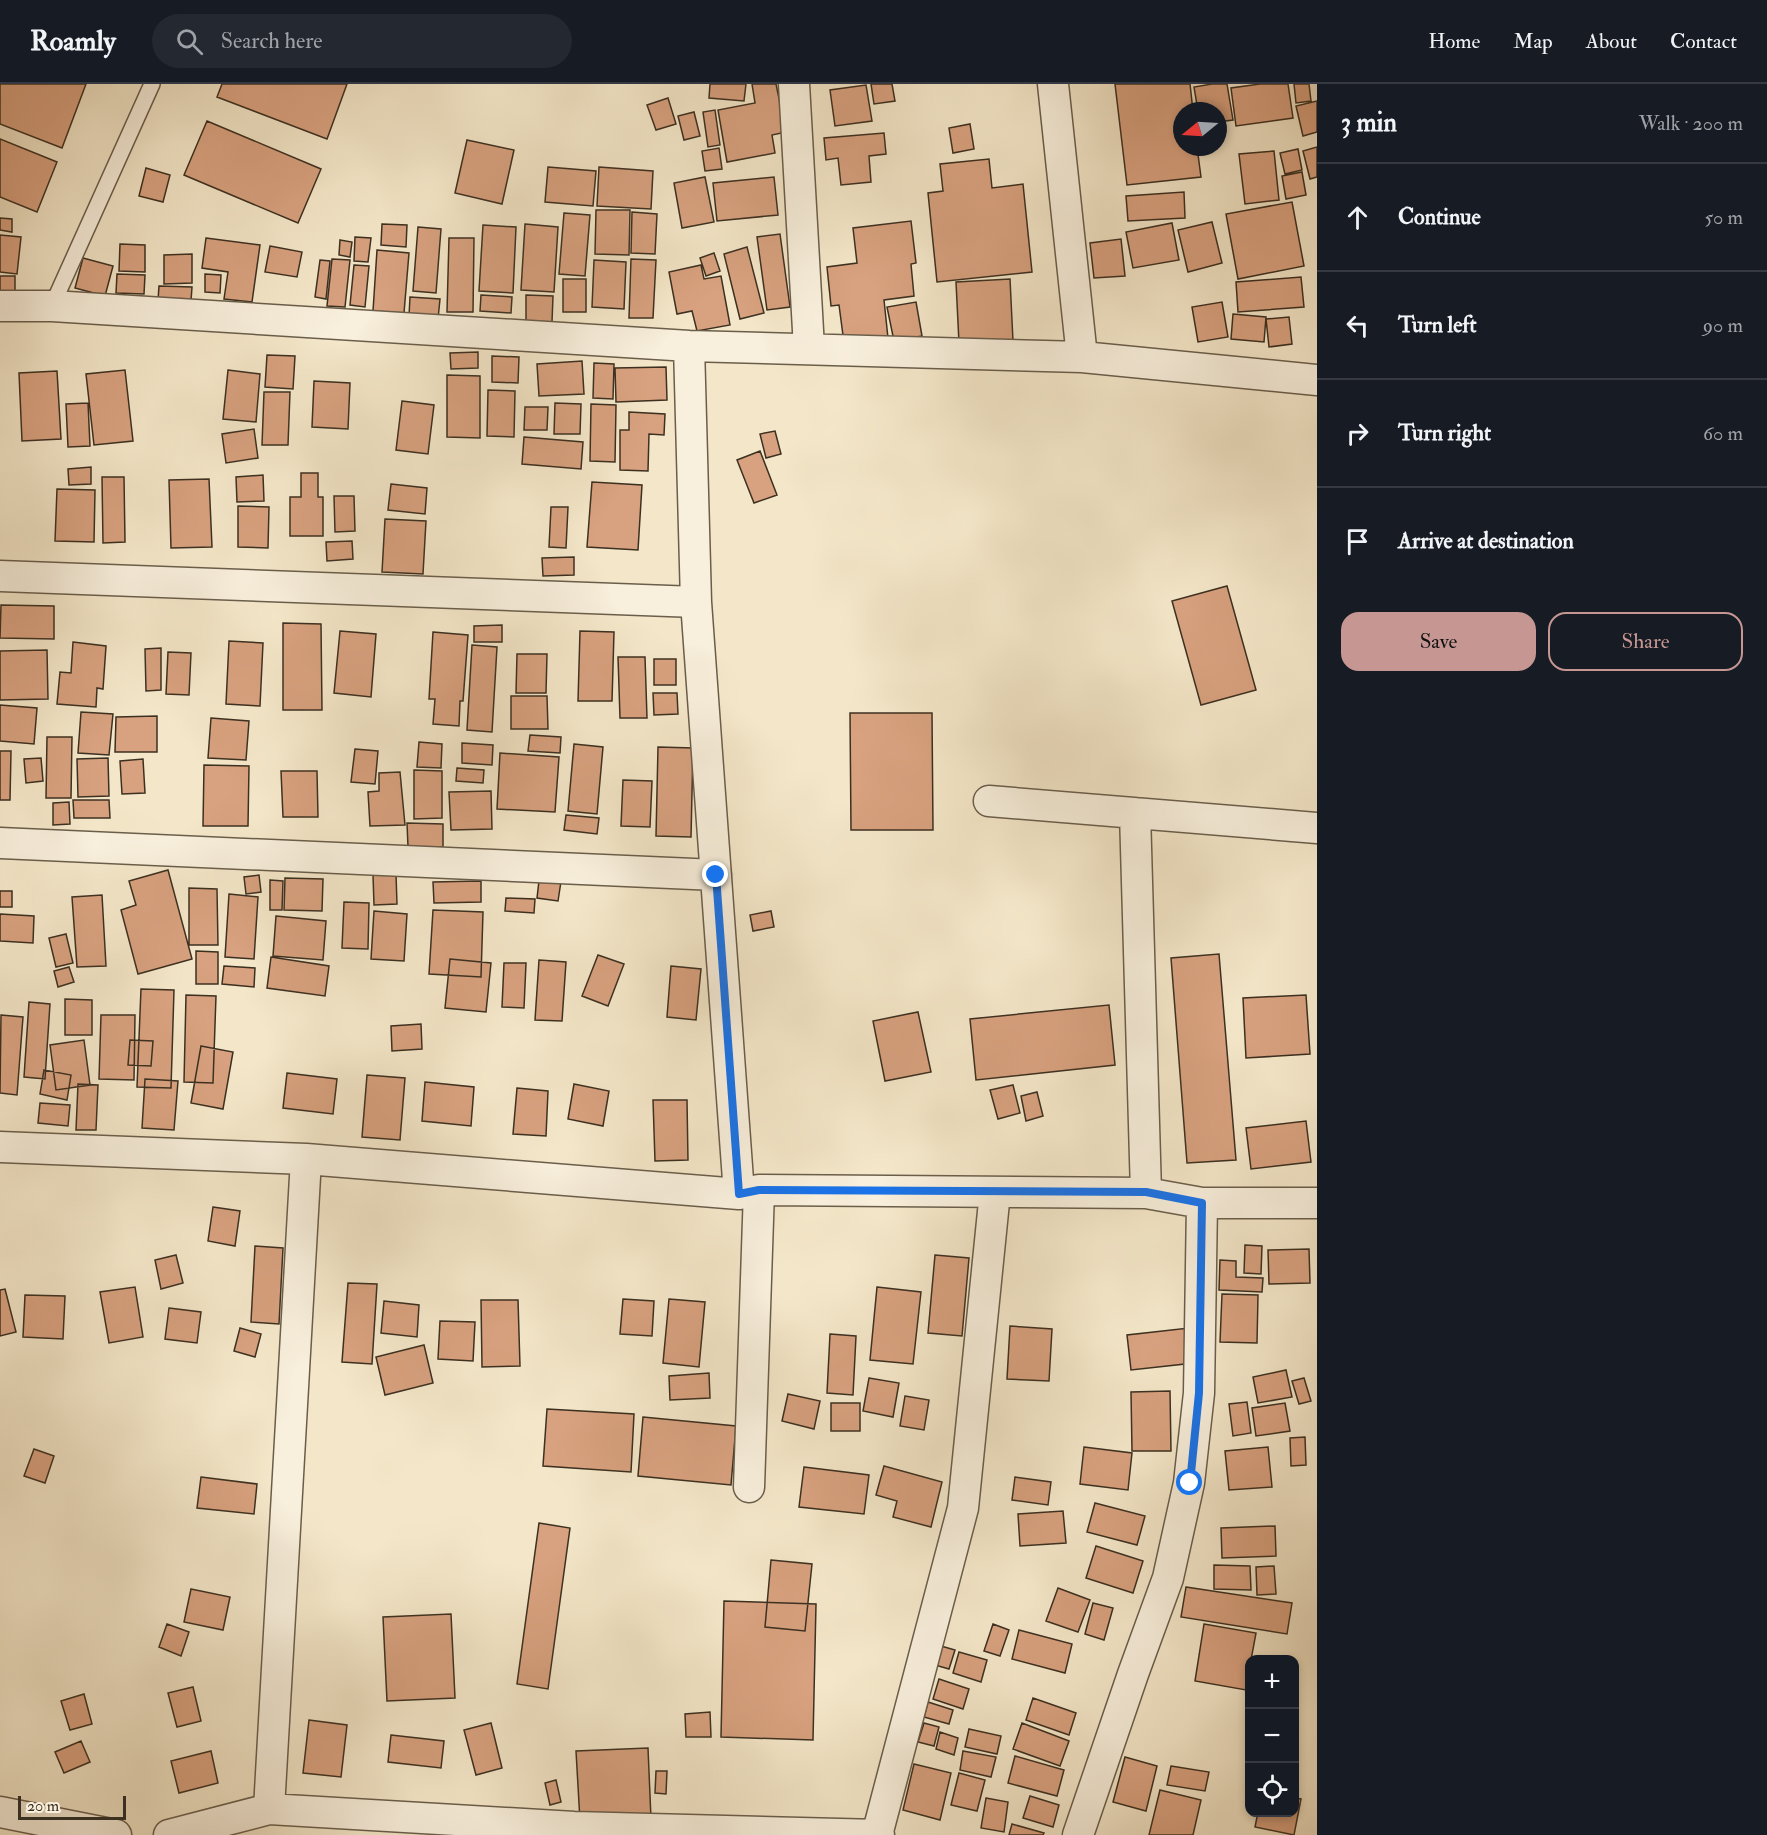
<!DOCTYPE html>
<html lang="en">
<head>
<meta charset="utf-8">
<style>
  body { margin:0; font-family:"IM FELL Double Pica",serif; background:#242831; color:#f1f3f6 }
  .controls { position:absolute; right:18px; bottom:18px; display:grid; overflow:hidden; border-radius:12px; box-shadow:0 3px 9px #0003 }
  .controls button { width:54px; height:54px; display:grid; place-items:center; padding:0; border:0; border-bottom:2px solid #363941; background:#171b24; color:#f1f3f6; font:30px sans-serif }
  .compass { position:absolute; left:1173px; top:18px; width:54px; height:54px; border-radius:50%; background:#171b24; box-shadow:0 3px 9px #0003; rotate:252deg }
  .scale { position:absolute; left:18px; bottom:15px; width:108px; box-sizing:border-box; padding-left:6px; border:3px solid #3c3021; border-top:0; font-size:16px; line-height:21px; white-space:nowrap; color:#3c3021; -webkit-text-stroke:4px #f8efdc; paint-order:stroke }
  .stop { position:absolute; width:18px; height:18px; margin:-14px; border:4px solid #1a73e8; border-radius:50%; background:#fff }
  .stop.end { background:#1a73e8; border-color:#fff; box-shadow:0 2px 6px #0008 }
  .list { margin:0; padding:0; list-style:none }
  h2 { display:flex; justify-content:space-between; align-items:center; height:78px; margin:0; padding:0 24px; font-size:26px }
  h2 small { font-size:20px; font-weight:400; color:#9ea1a6 }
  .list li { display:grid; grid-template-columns:39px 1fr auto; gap:18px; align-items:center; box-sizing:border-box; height:108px; padding:0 24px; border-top:2px solid #363941 }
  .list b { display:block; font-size:22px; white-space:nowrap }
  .list em { font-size:20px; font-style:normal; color:#9ea1a6 }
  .actions { display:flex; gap:12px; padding:18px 24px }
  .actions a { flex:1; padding:14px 0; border:2px solid #c59692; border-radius:18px; text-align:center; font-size:21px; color:#c59692 }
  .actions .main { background:#c59692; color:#111 }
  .icon { flex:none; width:33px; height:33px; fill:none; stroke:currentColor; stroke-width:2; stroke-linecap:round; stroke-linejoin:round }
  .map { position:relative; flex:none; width:1317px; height:1751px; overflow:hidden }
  header { display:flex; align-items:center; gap:36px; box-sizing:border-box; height:84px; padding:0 30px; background:#171b24; border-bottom:2px solid #363941 }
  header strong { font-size:28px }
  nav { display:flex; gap:33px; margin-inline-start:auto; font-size:21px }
  .search { width:420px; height:54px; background:#242831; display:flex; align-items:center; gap:15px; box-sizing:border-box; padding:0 21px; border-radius:33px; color:#9ea1a6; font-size:22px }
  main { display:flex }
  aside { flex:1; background:#171b24 }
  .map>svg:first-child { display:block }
  .building { fill:#d8a17f; stroke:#3c3021; stroke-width:1.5 }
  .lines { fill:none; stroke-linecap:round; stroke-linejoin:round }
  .service-casing { stroke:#6a5e4b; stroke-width:18 }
  .minor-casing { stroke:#6a5e4b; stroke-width:33 }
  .service { stroke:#f8efdc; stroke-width:15 }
  .minor { stroke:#f8efdc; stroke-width:30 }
  .route { stroke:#1a73e8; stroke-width:8 }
</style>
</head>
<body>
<header>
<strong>Roamly</strong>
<div class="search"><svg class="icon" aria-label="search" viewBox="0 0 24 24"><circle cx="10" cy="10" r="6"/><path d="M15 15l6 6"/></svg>Search here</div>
<nav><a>Home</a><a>Map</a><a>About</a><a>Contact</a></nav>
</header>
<main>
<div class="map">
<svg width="1317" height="1751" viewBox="0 0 1317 1751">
  <rect width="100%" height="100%" fill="#f4e7c9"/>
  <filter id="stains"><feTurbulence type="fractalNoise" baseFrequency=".00333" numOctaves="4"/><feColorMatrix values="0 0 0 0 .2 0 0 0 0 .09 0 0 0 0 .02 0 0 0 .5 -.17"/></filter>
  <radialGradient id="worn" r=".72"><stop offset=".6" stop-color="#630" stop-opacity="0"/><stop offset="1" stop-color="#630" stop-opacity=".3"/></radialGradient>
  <path class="building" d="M0 0H86L62 64 0 40Z
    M222 0H347L327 55 217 13Z
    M710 0H746L744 17 709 14Z
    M752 0H776L786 48 772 51 775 69 727 78 718 26 755 19Z
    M871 0H892L895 17 874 20Z
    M1115 0H1190L1193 27H1182V63H1197L1201 93 1127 101Z
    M1212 0H1227L1233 36 1218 38V27H1198L1194 3Z
    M1260 0H1288L1293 34 1236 42 1231 4Z
    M1294 0H1309L1311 17 1296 19Z
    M866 1 872 37 835 42 830 6Z
    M668 14 676 40 656 46 647 21Z
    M1317 17V48L1303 52 1296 22Z
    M715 26 720 61 708 63 703 28Z
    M694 28 700 52 684 56 678 32Z
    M207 37 321 85 298 139 184 91Z
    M970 40 974 65 953 69 949 44Z
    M884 49 886 70 869 72 871 98 841 101 838 74 826 76 824 54Z
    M0 55 57 78 37 128 0 113Z
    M467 56 514 66 502 120 455 109Z
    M1317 63V93L1310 95 1303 67Z
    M719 64 722 85 705 87 702 67Z
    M1298 65 1302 86 1285 90 1280 69Z
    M1274 67 1279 116 1245 120 1239 70Z
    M989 75 992 104 1023 100 1032 188 937 198 928 109 943 107 940 80Z
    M548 83 596 87 593 122 545 118Z
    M599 83 653 87 651 125 597 122Z
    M146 84 170 91 163 118 139 112Z
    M1302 88 1306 111 1286 115 1282 92Z
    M705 93 714 138 682 144 674 99Z
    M774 93 778 131 717 137 713 99Z
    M1184 108 1185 134 1128 137 1126 112Z
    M1292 118 1304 182 1238 195 1226 130Z
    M596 126H630L629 171 595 170Z
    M632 128 657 130 655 170 631 169Z
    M564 129 590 131 585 192 559 190Z
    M0 134 12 135V148L0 146Z
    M911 137 916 179 911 180 914 212 884 216 888 254 844 259 839 221 831 222 827 183 857 179 853 144Z
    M1212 138 1222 179 1188 188 1178 146Z
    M1172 139 1179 176 1133 184 1126 148Z
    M382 140 407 141 406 163 381 161Z
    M525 140 558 143 554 208 521 206Z
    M483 141 516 143 513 209 479 207Z
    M418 143 441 145 436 209 413 207Z
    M780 150 790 223 767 226 757 153Z
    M0 151 21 153 17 190 0 188Z
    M355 153 371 154 368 178 354 177Z
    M206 154 260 161 252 218 224 215 228 188 202 184Z
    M449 154H474L473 228H447Z
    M1121 155 1125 192 1094 194 1090 159Z
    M340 156 352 158 350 173 339 171Z
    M120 160 145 161V188L119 187Z
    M270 162 302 168 297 193 265 188Z
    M747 163 764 229 740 235 724 170Z
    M377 166 409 169 404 229 373 227Z
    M714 169 720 187 706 192 700 174Z
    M192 170V199L164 200V171Z
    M83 174 113 182 105 212 75 204Z
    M332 175 350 176 345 223 327 222Z
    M631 175 656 176 653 234H629Z
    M320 176 330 177 326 215 315 213Z
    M594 176 626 178 624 225 592 223Z
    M354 181 369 182 365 223 350 221Z
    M701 181 704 195 721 192 730 241 697 247 692 227 677 230 669 188Z
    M117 190 145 191 144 210 116 209Z
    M205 190 221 191 220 209 205 208Z
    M0 192H15V208H0Z
    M1301 193 1304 223 1238 228 1236 198Z
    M563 195H586V228H563Z
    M1010 195 1013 257 959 259 956 198Z
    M159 202 192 203 191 217 158 216Z
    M481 211 512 213 511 229 480 227Z
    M526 211 553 212 552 238 526 237Z
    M410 213 440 215 438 235 409 232Z
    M916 218 922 252 894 257 887 223Z
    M1222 218 1228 253 1198 258 1192 223Z
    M1233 230 1266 233 1264 258 1231 255Z
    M1289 233 1292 260 1269 263 1266 235Z
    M478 268V284L451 285 450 269Z
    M267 271 295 272 293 305 265 303Z
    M492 272 519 273 518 299 492 298Z
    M582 277 584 310 539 312 537 280Z
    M594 279 614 280 613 315 593 314Z
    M666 283 667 316 616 318 615 284Z
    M125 286 133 357 94 361 86 290Z
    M228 286 260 290 256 338 223 335Z
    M57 287 61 355 22 357 19 289Z
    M447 291 480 292V354L447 353Z
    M314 297 350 299 348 345 312 343Z
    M488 306 515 307 514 353 487 352Z
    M264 308H290L288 361H262Z
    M402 317 434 321 428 370 396 366Z
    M88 319 90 362 68 363 66 320Z
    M555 319 581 320 580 350H554Z
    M591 320 616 321 615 378 590 377Z
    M525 323H548L547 346H524Z
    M629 328 665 330 664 351 649 350 648 387 620 386V346H629Z
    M254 345 258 374 226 379 222 350Z
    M775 347 781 370 766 374 760 350Z
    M524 353 583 358 581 385 522 380Z
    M760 367 777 411 754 419 737 376Z
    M91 383V400L69 401 68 385Z
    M301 389H318V413H323V452H290V413H301Z
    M263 391 264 417 237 418 236 393Z
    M102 393H124L125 458 103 459Z
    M209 395 212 463 171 464 169 396Z
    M592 398 642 401 638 466 587 463Z
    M391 400 427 404 425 430 388 426Z
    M57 405 95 406 94 458 55 457Z
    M334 412H354L355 447 335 448Z
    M238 422 269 423 268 464 238 463Z
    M551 423H568L566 464 549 463Z
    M385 435 426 437 423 490 382 488Z
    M352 457 353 475 327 477 326 458Z
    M574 473V491L543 492 542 474Z
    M1227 502 1256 606 1201 621 1172 517Z
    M1 521 54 522V555L0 554Z
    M283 539 321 540 322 626H283Z
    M502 541V558H474V542Z
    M340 547 376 550 371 613 334 609Z
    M580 547 614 548 612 617H578Z
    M433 548 468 551 463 617H460L459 642 433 640 435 615H429Z
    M229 557 263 559 260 622 226 620Z
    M73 558 106 562 103 605 97 604 96 623 57 620 60 588 71 589Z
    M472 561 497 563 492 648 467 646Z
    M161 564V606L146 607 145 565Z
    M47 566 48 615 0 616V567Z
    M168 568 191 569 189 611 166 610Z
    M517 570H547L546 609H516Z
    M618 573H645L647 634H620Z
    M654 575H676V601H654Z
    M653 609H677L678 630 654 631Z
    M511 612H547L548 645H511Z
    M0 621 37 624 34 660 0 657Z
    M81 628 113 630 109 671 78 669Z
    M850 629H932L933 746H851Z
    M157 632V668H115L116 633Z
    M211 634 249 637 246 676 208 674Z
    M530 651 561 653 560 669 528 667Z
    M47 653H72L71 714H46Z
    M419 658 442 660 441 684 417 683Z
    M462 659 493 661 492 681 462 679Z
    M574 660 603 663 597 730 568 727Z
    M658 663 693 664 691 753 656 752Z
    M355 665 378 667 375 700 351 698Z
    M0 667H11L10 716H0Z
    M500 669 559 673 555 728 497 725Z
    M41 674 43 697 26 699 24 675Z
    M108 674 109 712 78 713 77 675Z
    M143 675 145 709 122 710 120 677Z
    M204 681 249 682 248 742H203Z
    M457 684 484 686 483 699 456 697Z
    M414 686 442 687V734L414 735Z
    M281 687H317L318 733H283Z
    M400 688 405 741 370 742 368 708 379 707V689Z
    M623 696 652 697 650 743 621 742Z
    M491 707 492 745 451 746 449 708Z
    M73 716H109L110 734H74Z
    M69 718 70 740 53 741V719Z
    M566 731 599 734 597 750 564 746Z
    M407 739 443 740V763H408Z
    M168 786 192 875 138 890 121 826 136 821 129 797Z
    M540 788 562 791 558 817 537 814Z
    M396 790 397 820 374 821 373 791Z
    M259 791 261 808 246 810 244 793Z
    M285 794 323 795 322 827 284 826Z
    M270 796 283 797 282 826H270Z
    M481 797V818L434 819 433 798Z
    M189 804 217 805 218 861H189Z
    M0 807H12V823H0Z
    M229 810 258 813 254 875 225 873Z
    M102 811 106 882 77 883 72 813Z
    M506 814 535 815 534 829 505 827Z
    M344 818 369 819 368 865 342 864Z
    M433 826 483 828 481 893 429 890Z
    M374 827 407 830 404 877 371 875Z
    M771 827 774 843 753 847 750 831Z
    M0 830 34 832 33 859 0 857Z
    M276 832 326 837 323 876 273 872Z
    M66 850 73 879 56 883 49 854Z
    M196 867 218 868V900H196Z
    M1219 870 1236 1076 1187 1079 1171 874Z
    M598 871 624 880 608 922 582 912Z
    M271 873 329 882 325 912 267 904Z
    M450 875 491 879 486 928 445 924Z
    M539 876 566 878 562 937 535 936Z
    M504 879H526L524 924 502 923Z
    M224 882 255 884 254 903 222 900Z
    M671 882 701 885 696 936 667 933Z
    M69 883 74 898 58 903 54 887Z
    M141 905 174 906 171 1004 137 1003Z
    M186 911 216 912 213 999 184 998Z
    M1306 911 1310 970 1246 974 1243 914Z
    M65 915 92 916V951H65Z
    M29 918 50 920 45 995 24 993Z
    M1109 921 1115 981 976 996 970 935Z
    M918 928 931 988 885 997 873 937Z
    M1 931 23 933 17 1011 0 1009Z
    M101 931H135L134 996 99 995Z
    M421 940 422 965 392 967 391 942Z
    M84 956 90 1001 56 1006 50 961Z
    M130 956 153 957 151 982 128 981Z
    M201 962 233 968 223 1025 191 1019Z
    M44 986 71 991 67 1016 40 1010Z
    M287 989 337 995 333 1030 283 1024Z
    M367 991 405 994 400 1056 362 1053Z
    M145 995 178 997 174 1046 142 1044Z
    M425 998 474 1003 471 1042 422 1037Z
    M78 1000 98 1001 96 1046H76Z
    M574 1000 609 1007 603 1042 568 1035Z
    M1013 1001 1020 1029 998 1035 990 1006Z
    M517 1004 548 1007 546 1052 513 1050Z
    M1037 1008 1043 1032 1026 1037 1021 1012Z
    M653 1016H687L688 1076 655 1077Z
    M40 1019 70 1021 68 1042 38 1039Z
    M1306 1037 1311 1078 1251 1085 1246 1044Z
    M213 1123 240 1127 235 1162 208 1157Z
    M1245 1161 1262 1162 1261 1190 1244 1189Z
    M255 1162 283 1164 279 1240 251 1238Z
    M1309 1165 1310 1199 1269 1200 1268 1166Z
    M176 1171 183 1199 161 1205 155 1176Z
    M935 1171 969 1174 962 1252 928 1249Z
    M1220 1176 1236 1177V1193L1263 1194 1262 1208 1219 1206Z
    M348 1199 377 1200 372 1280 342 1278Z
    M135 1203 143 1253 109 1259 100 1208Z
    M877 1203 921 1208 913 1280 870 1276Z
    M5 1205 16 1248 0 1252V1206Z
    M1222 1210 1258 1211 1257 1259 1220 1258Z
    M25 1211 65 1212 63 1255 23 1253Z
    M623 1215 654 1217 652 1252 620 1250Z
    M669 1215 705 1218 699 1283 663 1279Z
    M481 1216H518L520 1282 482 1283Z
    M384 1217 419 1221 417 1253 381 1249Z
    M169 1224 201 1228 197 1259 165 1255Z
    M440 1237 475 1238 473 1277 438 1275Z
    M1010 1242 1052 1245 1049 1297 1007 1295Z
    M240 1244 261 1250 255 1273 234 1267Z
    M1189 1244 1194 1279 1131 1286 1127 1251Z
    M830 1250 856 1252 853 1311 827 1309Z
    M424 1261 433 1299 385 1311 376 1273Z
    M1286 1286 1292 1313 1258 1319 1253 1293Z
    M709 1289 710 1314 670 1316 669 1292Z
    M869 1294 899 1299 893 1333 863 1327Z
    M1304 1294 1311 1317 1299 1320 1292 1297Z
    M1170 1307 1171 1367H1132L1131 1308Z
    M788 1310 820 1317 814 1345 782 1337Z
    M905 1312 929 1316 924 1346 900 1342Z
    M1247 1318 1251 1349 1233 1352 1229 1320Z
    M831 1319H860V1347H831Z
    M1285 1319 1290 1347 1256 1352 1252 1324Z
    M547 1325 634 1330 631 1388 543 1382Z
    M643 1333 736 1342 731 1401 638 1392Z
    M1305 1353 1306 1381 1291 1382 1290 1354Z
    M1084 1363 1132 1369 1128 1406 1080 1400Z
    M1268 1363 1272 1403 1229 1406 1225 1367Z
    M34 1365 54 1372 45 1399 24 1392Z
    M884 1382 942 1398 931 1443 893 1433 897 1417 876 1411Z
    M804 1383 869 1391 864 1430 799 1423Z
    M201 1393 257 1400 254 1430 197 1424Z
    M1015 1393 1051 1398 1048 1421 1012 1416Z
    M1095 1419 1145 1432 1137 1461 1087 1448Z
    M1063 1427 1066 1459 1020 1462 1018 1430Z
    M539 1439 570 1444 548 1605 517 1600Z
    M1275 1442 1276 1472 1222 1474 1221 1444Z
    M1096 1462 1143 1477 1133 1509 1086 1494Z
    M771 1476 812 1480 805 1547 765 1543Z
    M1214 1481 1250 1482 1251 1506 1214 1505Z
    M1274 1482 1276 1510 1257 1511 1256 1483Z
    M1186 1503 1292 1519 1287 1550 1181 1533Z
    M1058 1504 1090 1516 1078 1548 1046 1537Z
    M191 1505 230 1513 223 1546 184 1538Z
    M724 1517 816 1520 813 1656 721 1653Z
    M1093 1519 1113 1524 1104 1556 1085 1550Z
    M451 1530 455 1614 387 1617 383 1533Z
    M167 1540 189 1548 181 1572 159 1563Z
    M993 1540 1009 1546 1000 1572 984 1567Z
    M1204 1540 1256 1549 1251 1576H1250L1246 1606 1195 1597Z
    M1019 1546 1072 1560 1065 1589 1012 1575Z
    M941 1562 955 1566 949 1585 935 1581Z
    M959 1568 987 1576 981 1598 953 1589Z
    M939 1595 969 1605 963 1625 933 1615Z
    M193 1603 201 1637 177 1643 168 1609Z
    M84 1610 92 1640 70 1646 61 1617Z
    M1033 1614 1076 1629 1069 1651 1026 1636Z
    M928 1618 953 1626 949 1640 924 1633Z
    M710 1628 711 1653H686L685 1630Z
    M309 1636 347 1641 341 1693 303 1689Z
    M491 1639 502 1684 476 1691 464 1646Z
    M924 1639 939 1643 934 1662 918 1658Z
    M1022 1639 1069 1657 1060 1682 1013 1665Z
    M969 1645 1001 1652 997 1670 965 1663Z
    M940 1648 958 1654 954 1671 936 1665Z
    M391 1651 444 1657 441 1684 388 1678Z
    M81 1657 90 1678 64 1689 55 1668Z
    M648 1664 651 1735 580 1737 576 1667Z
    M211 1667 218 1699 179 1709 171 1677Z
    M963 1667 996 1673 991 1693 960 1686Z
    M1015 1672 1064 1686 1057 1712 1008 1699Z
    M1125 1673 1157 1682 1146 1727 1113 1718Z
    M914 1680 951 1689 940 1736 903 1726Z
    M1171 1682 1209 1688 1205 1707 1167 1701Z
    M656 1687H667L666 1710 655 1709Z
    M959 1689 985 1696 977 1727 951 1721Z
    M556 1696 561 1718 550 1721 545 1699Z
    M1160 1706 1201 1716 1193 1751H1149Z
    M1030 1712 1059 1721 1053 1743 1023 1734Z
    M986 1714 1008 1718 1004 1748 981 1744Z
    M1294 1714 1301 1715 1294 1751 1255 1743 1258 1728H1294Z
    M1012 1740 1044 1749 1043 1751H1009Z"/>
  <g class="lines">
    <g class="service-casing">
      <path id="service" d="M52 222 152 0"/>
    </g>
    <g class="minor-casing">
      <path id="minor" d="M794 0 809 264
        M1053 0 1082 273
        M0 222H52L689 262 1082 273 1317 296
        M689 262 696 518 739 1110
        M0 492 696 518
        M989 717 1317 744
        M1135 729 1146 1109
        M0 759 716 791
        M0 1063 306 1075 739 1110 759 1106 1146 1109 1202 1119H1317
        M749 1403 759 1106
        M269 1725 306 1075
        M0 1728 116 1751
        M169 1751 269 1725 574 1743 879 1751
        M877 1751 963 1424 995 1108
        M1078 1751 1133 1590 1168 1494 1189 1399 1199 1309 1202 1119"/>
    </g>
    <use href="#service" class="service"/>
    <use href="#minor" class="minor"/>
  </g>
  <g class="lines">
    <path class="route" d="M716 791 739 1110 759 1106 1146 1108 1202 1119 1199 1309 1190 1399"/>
  </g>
  <rect width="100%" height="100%" filter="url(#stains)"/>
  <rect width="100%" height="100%" fill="url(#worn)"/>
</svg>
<div class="controls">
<button>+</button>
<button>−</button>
<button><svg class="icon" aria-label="locate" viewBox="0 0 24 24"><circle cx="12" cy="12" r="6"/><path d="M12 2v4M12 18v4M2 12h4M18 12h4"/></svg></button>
</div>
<svg class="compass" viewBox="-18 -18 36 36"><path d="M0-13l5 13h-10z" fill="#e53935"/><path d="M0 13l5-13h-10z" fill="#9ea1a6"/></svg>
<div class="scale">20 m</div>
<div class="stop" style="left:1190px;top:1399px"></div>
<div class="stop end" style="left:716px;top:791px"></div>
</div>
<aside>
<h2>3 min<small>Walk · 200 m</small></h2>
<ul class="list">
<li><svg class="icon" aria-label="ahead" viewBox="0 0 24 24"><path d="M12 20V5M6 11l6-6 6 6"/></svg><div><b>Continue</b></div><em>50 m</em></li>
<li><svg class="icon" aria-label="left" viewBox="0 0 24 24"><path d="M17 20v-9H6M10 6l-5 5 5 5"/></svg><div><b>Turn left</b></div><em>90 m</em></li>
<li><svg class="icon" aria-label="right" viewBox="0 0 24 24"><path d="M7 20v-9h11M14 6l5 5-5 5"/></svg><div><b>Turn right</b></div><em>60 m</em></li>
<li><svg class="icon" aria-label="arrive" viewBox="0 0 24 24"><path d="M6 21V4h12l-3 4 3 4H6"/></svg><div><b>Arrive at destination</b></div></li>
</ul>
<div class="actions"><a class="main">Save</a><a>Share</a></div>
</aside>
</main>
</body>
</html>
